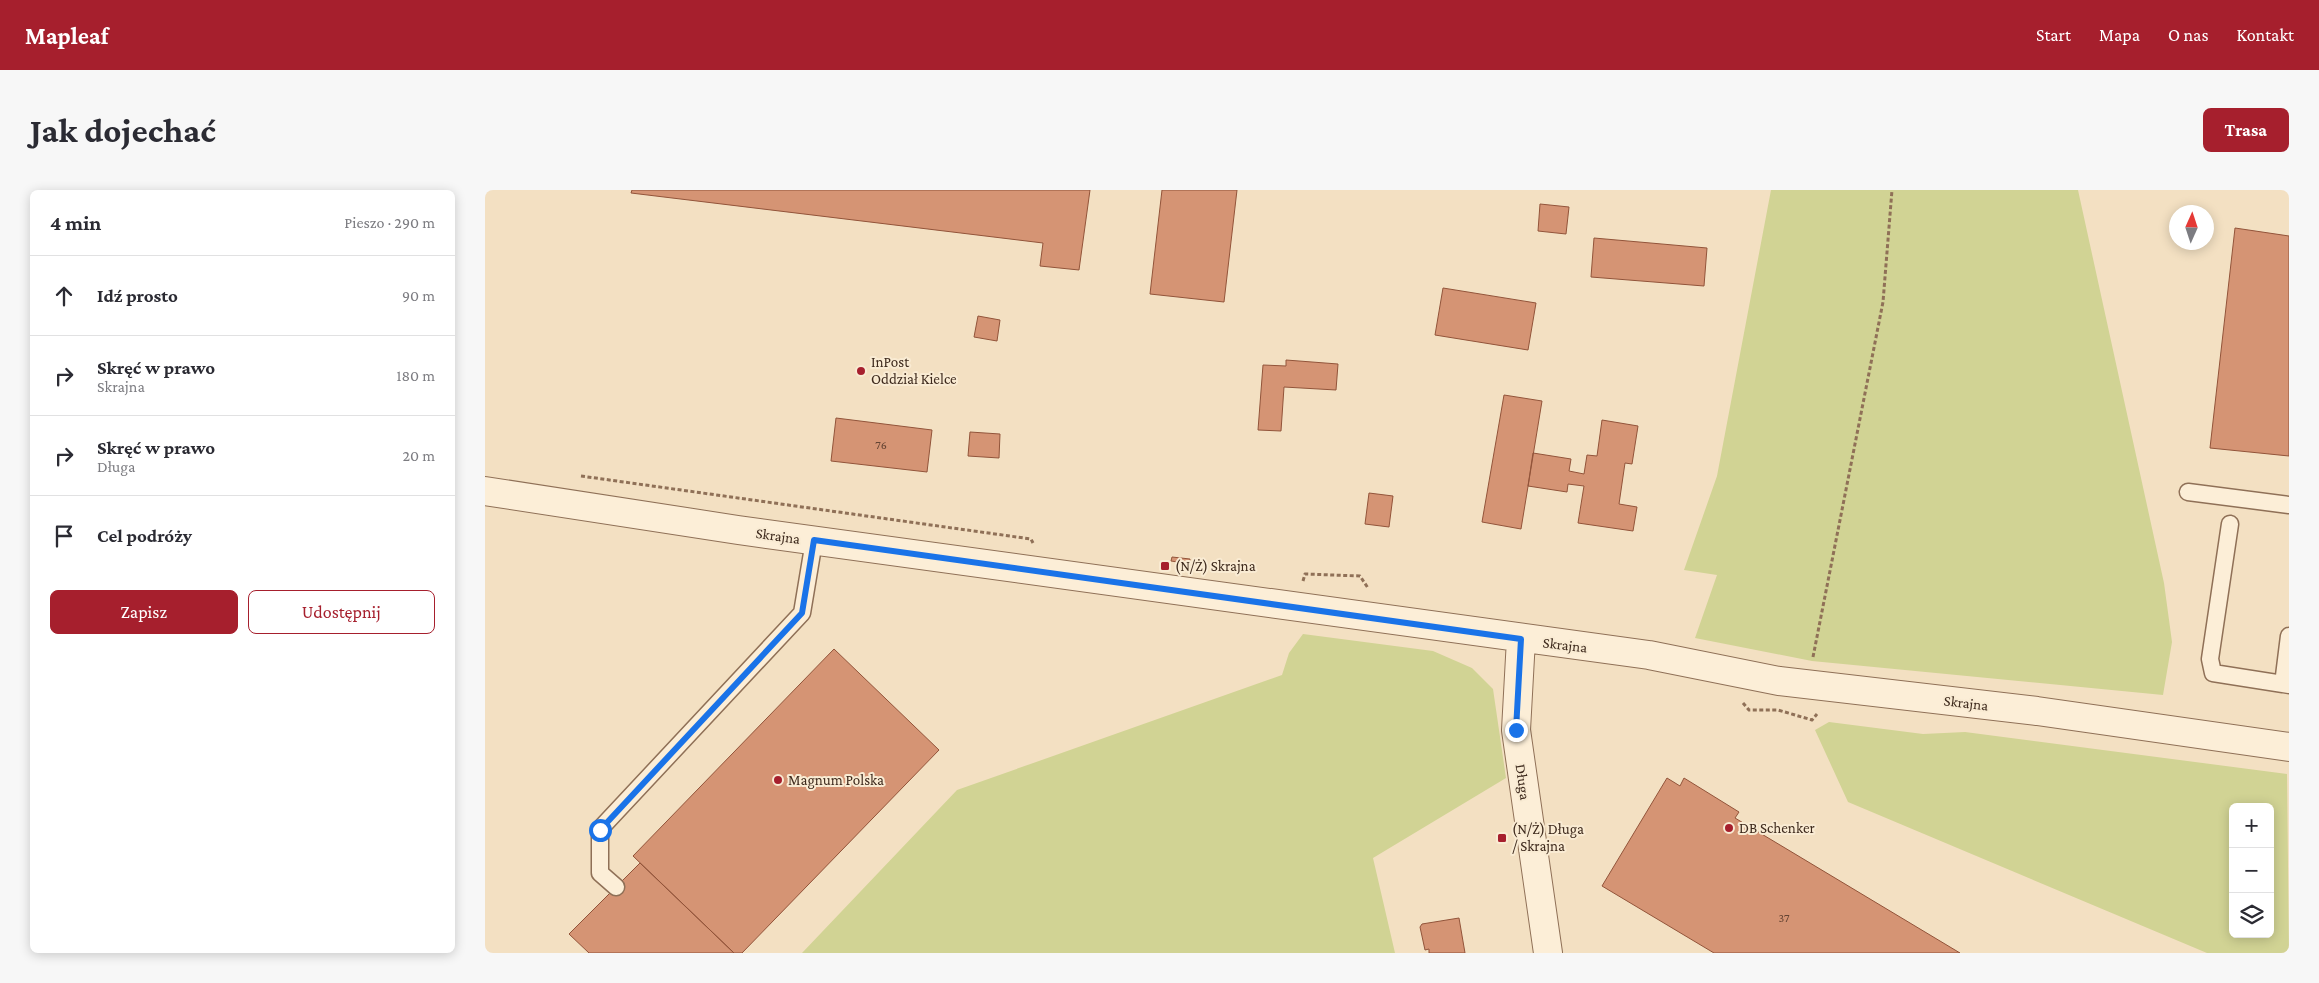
<!DOCTYPE html>
<html lang="pl">
<head>
<meta charset="utf-8">
<style>
  body { margin:0; font-family:"Crimson Pro",serif; background:#f7f7f7; color:#2b2b33 }
  .controls { position:absolute; right:15px; bottom:15px; display:grid; overflow:hidden; border-radius:8px; box-shadow:0 2px 12px #0003 }
  .controls button { width:45px; height:45px; display:grid; place-items:center; padding:0; border:0; border-bottom:1px solid #e1e1e2; background:#fff; color:#2b2b33; font:25px sans-serif }
  .compass { position:absolute; left:1684px; top:15px; width:45px; height:45px; border-radius:50%; background:#fff; box-shadow:0 2px 12px #0003; rotate:3deg }
  .stop { position:absolute; width:15px; height:15px; margin:-11px; border:4px solid #1a73e8; border-radius:50%; background:#fff }
  .stop.end { background:#1a73e8; border-color:#fff; box-shadow:0 1px 5px #0008 }
  .list { margin:0; padding:0; list-style:none }
  h2 { display:flex; justify-content:space-between; align-items:center; height:65px; margin:0; padding:0 20px; font-size:21px }
  h2 small { font-size:16px; font-weight:400; color:#7c7c81 }
  .list li { display:grid; grid-template-columns:32px 1fr auto; gap:15px; align-items:center; box-sizing:border-box; height:80px; padding:0 20px; border-top:1px solid #e1e1e2 }
  .list b { display:block; font-size:19px; white-space:nowrap }
  .list p { margin:0; font-size:16px; white-space:nowrap; color:#7c7c81 }
  .list em { font-size:16px; font-style:normal; color:#7c7c81 }
  .actions { display:flex; gap:10px; padding:15px 20px }
  .actions a { flex:1; padding:11px 0; border:1px solid #a61f2d; border-radius:8px; text-align:center; font-size:18px; color:#a61f2d }
  .actions .main { background:#a61f2d; color:#fff }
  .icon { flex:none; width:28px; height:28px; fill:none; stroke:currentColor; stroke-width:2; stroke-linecap:round; stroke-linejoin:round }
  .map { position:relative; flex:none; width:1804px; height:763px; overflow:hidden; border-radius:8px }
  header { display:flex; align-items:center; gap:30px; box-sizing:border-box; height:70px; padding:0 25px; background:#a61f2d; color:#fff }
  header strong { font-size:24px }
  nav { display:flex; gap:28px; margin-inline-start:auto; font-size:18px }
  .intro { display:flex; align-items:center; justify-content:space-between; box-sizing:border-box; height:120px; padding:0 30px }
  h1 { margin:0; font-size:35px }
  .button { padding:12px 22px; border-radius:8px; background:#a61f2d; color:#fff; font-size:18px; font-weight:700 }
  main { display:flex; gap:30px; padding:0 30px }
  aside { flex:1; background:#fff; border-radius:8px; box-shadow:0 2px 12px #0003 }
  .map>svg:first-child { display:block }
  .green { fill:#d1d394; fill-rule:evenodd }
  .building { fill:#d59474; stroke:#92543a }
  .lines { fill:none; stroke-linecap:round; stroke-linejoin:round }
  .lane-casing { stroke:#8f7057; stroke-width:19 }
  .street-casing { stroke:#8f7057; stroke-width:30 }
  .path { stroke:#8f7057; stroke-width:3; stroke-dasharray:4 2.5; stroke-linecap:butt }
  .lane { stroke:#fceed7; stroke-width:16 }
  .street { stroke:#fceed7; stroke-width:28 }
  .route { stroke:#1a73e8; stroke-width:6 }
  .poi-dot { fill:#a61f2d; stroke:#f9ebd3; stroke-width:2 }
  .labels { text-anchor:middle; stroke-width:4; stroke-linejoin:round; paint-order:stroke }
  .number-label { font-size:12px; fill:#644433 }
  .poi-label { font-size:15px; fill:#3e2a1d; stroke:#f9ebd3; text-anchor:start }
  .street-label { font-size:15px; fill:#3e2a1d; stroke:#f9ebd3 }
</style>
</head>
<body>
<header>
<strong>Mapleaf</strong>
<nav><a>Start</a><a>Mapa</a><a>O nas</a><a>Kontakt</a></nav>
</header>
<div class="intro"><h1>Jak dojechać</h1><a class="button">Trasa</a></div>
<main>
<aside>
<h2>4 min<small>Pieszo · 290 m</small></h2>
<ul class="list">
<li><svg class="icon" aria-label="ahead" viewBox="0 0 24 24"><path d="M12 20V5M6 11l6-6 6 6"/></svg><div><b>Idź prosto</b></div><em>90 m</em></li>
<li><svg class="icon" aria-label="right" viewBox="0 0 24 24"><path d="M7 20v-9h11M14 6l5 5-5 5"/></svg><div><b>Skręć w prawo</b><p>Skrajna</p></div><em>180 m</em></li>
<li><svg class="icon" aria-label="right" viewBox="0 0 24 24"><path d="M7 20v-9h11M14 6l5 5-5 5"/></svg><div><b>Skręć w prawo</b><p>Długa</p></div><em>20 m</em></li>
<li><svg class="icon" aria-label="arrive" viewBox="0 0 24 24"><path d="M6 21V4h12l-3 4 3 4H6"/></svg><div><b>Cel podróży</b></div></li>
</ul>
<div class="actions"><a class="main">Zapisz</a><a>Udostępnij</a></div>
</aside>
<div class="map">
<svg width="1804" height="763" viewBox="0 0 1804 763">
  <rect width="100%" height="100%" fill="#f3e0c2"/>
  <path class="green" d="M1286 0H1593L1679 393 1687 452 1678 505 1327 471 1210 448 1232 385 1199 380 1232 286Z
    M818 444 948 461 987 478 1008 499 1021 588 888 668 910 763H317L472 600 797 485 804 463Z
    M1344 532 1438 544 1480 542 1802 584 1804 763H1722L1363 612 1330 540ZM1748 617H1785V744H1748Z"/>
  <path class="building" d="M147 0H605L594 80 555 76 558 53 146 3Z
    M677 0H752L739 112 665 104Z
    M1055 14 1084 17 1081 44 1053 41Z
    M1750 38 1804 46V266L1725 258Z
    M1109 48 1222 58 1219 96 1106 87Z
    M958 98 1051 113 1043 160 950 145Z
    M493 126 515 130 512 151 489 147Z
    M801 170 853 174 851 200 799 197 796 241 773 240 778 175 801 176Z
    M1019 205 1057 211 1036 339 997 332Z
    M351 228 447 240 442 282 346 271Z
    M1117 230 1153 236 1147 274 1140 273 1134 314 1152 317 1148 341 1093 333 1099 296 1083 294 1082 302 1043 296 1048 263 1086 269 1084 281 1099 284 1102 265 1112 266Z
    M485 242 515 244 514 268 483 266Z
    M884 303 908 306 904 337 880 334Z
    M687 367 705 369V374L686 371Z
    M349 459 454 560 257 763H249L148 666Z
    M1182 588 1195 596 1199 588 1254 622 1250 628 1475 763H1229L1117 696Z
    M155 673 249 763H104L84 744Z
    M974 728 980 763H944V759L940 760 935 737 937 734Z"/>
  <g class="lines">
    <g class="lane-casing">
      <path id="lane" d="M1703 302 1804 315
        M1745 334 1725 469 1728 483 1798 494
        M1804 446 1798 494 1804 495
        M131 697 115 683V639L317 423 329 351"/>
    </g>
    <g class="street-casing">
      <path id="street" d="M0 301 253 340 1164 465 1294 491 1552 521 1804 557
        M1036 449 1031 540 1063 763"/>
    </g>
    <path class="path" d="M96 286 546 349 548 353
      M818 391 820 384 875 386 883 398
      M1328 467 1398 112 1407 0
      M1258 513 1264 520H1293L1327 530 1332 524"/>
    <use href="#lane" class="lane"/>
    <use href="#street" class="street"/>
  </g>
  <g class="lines">
    <path class="route" d="M115 640 317 423 329 350 1036 449 1031 540"/>
  </g>
  <g class="poi-dot">
    <circle cx="376" cy="181" r="5"/>
    <rect x="675" y="371" width="10" height="10" rx="2.5"/>
    <circle cx="293" cy="590" r="5"/>
    <circle cx="1244" cy="638" r="5"/>
    <rect x="1012" y="643" width="10" height="10" rx="2.5"/>
  </g>
  <g class="labels">
    <g class="number-label">
      <text x="396" y="259">76</text>
      <text x="1299" y="732">37</text>
    </g>
    <g class="poi-label">
      <text x="386" y="177">InPost<tspan x="386" dy="17">Oddział Kielce</tspan></text>
      <text x="690" y="381">(N/Ż) Skrajna</text>
      <text x="303" y="595">Magnum Polska</text>
      <text x="1254" y="643">DB Schenker</text>
      <text x="1027" y="644">(N/Ż) Długa<tspan x="1027" dy="17">/ Skrajna</tspan></text>
    </g>
    <g class="street-label">
      <text transform="translate(293 346) rotate(8)" y="5">Skrajna</text>
      <text transform="translate(1080 455) rotate(7)" y="5">Skrajna</text>
      <text transform="translate(1481 513) rotate(7)" y="5">Skrajna</text>
      <text transform="translate(1038 592) rotate(82)" y="5">Długa</text>
    </g>
  </g>
</svg>
<div class="controls">
<button>+</button>
<button>−</button>
<button><svg class="icon" aria-label="layers" viewBox="0 0 24 24"><path d="M12 4l9 5-9 5-9-5zM3 14l9 5 9-5"/></svg></button>
</div>
<svg class="compass" viewBox="-18 -18 36 36"><path d="M0-13l5 13h-10z" fill="#e53935"/><path d="M0 13l5-13h-10z" fill="#7c7c81"/></svg>
<div class="stop" style="left:115px;top:640px"></div>
<div class="stop end" style="left:1031px;top:540px"></div>
</div>
</main>
</body>
</html>
